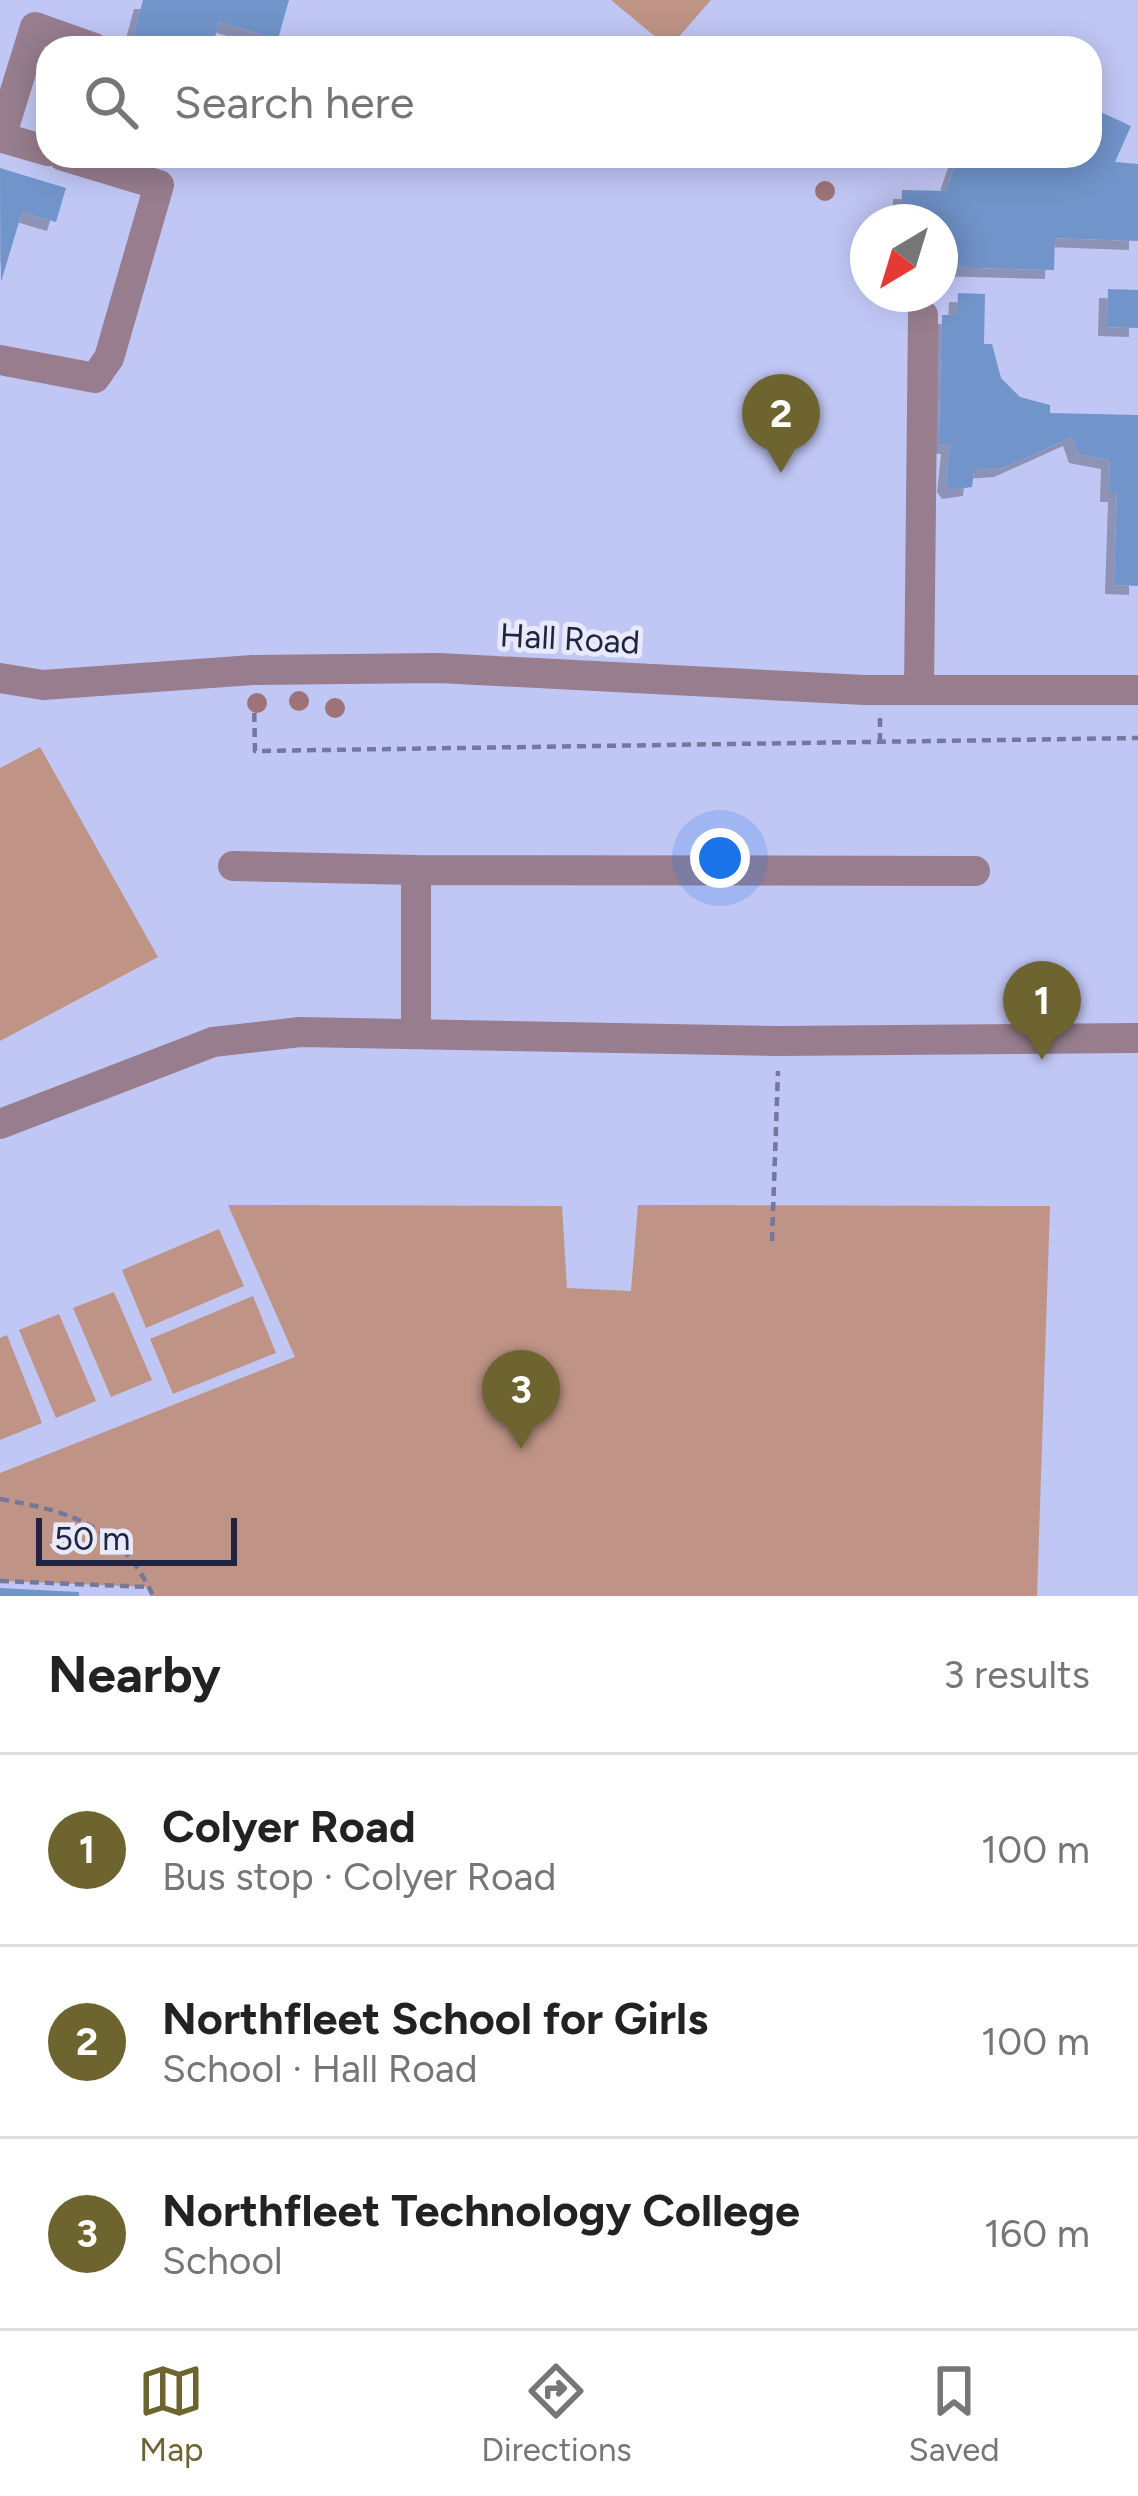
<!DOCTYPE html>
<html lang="en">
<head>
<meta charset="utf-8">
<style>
  body { margin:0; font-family:Figtree,sans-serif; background:#f6f6f6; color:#222 }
  .compass { position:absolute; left:850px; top:204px; width:108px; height:108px; border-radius:50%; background:#fff; box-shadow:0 6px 30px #0003; rotate:218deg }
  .scale { position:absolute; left:36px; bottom:30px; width:201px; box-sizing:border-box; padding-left:12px; border:6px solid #212440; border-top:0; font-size:33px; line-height:42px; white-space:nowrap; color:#212440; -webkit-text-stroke:9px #e8eafa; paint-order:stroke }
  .you { position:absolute; left:720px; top:858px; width:42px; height:42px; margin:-30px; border:9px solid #fff; border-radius:50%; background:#1a73e8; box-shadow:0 0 0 18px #1a73e833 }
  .badge { display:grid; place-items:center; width:78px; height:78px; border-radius:50%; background:#6d6430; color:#fff; font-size:39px; font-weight:700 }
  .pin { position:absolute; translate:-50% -99px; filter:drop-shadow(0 3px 6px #0008) }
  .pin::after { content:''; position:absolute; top:63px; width:42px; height:36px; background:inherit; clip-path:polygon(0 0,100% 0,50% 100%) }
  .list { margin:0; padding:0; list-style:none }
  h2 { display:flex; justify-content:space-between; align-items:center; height:156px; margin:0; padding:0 48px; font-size:51px }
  h2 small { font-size:39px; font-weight:400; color:#767676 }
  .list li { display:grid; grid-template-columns:78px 1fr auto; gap:36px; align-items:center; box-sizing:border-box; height:192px; padding:0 48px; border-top:3px solid #e0e0e0 }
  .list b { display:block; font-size:45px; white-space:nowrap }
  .list p { margin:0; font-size:39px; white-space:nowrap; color:#767676 }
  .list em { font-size:39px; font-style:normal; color:#767676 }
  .icon { flex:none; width:66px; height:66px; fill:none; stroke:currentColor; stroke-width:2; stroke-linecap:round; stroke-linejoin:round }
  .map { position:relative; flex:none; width:1138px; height:1596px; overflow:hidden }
  .search { position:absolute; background:#fff; box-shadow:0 6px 30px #0003; left:36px; right:36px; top:36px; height:132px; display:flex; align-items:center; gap:30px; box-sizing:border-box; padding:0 42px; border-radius:36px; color:#767676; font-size:45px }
  .sheet { height:732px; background:#fff }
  nav { display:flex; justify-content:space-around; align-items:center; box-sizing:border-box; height:168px; border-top:3px solid #e0e0e0; background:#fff; font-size:33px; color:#767676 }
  nav a { display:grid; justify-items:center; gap:6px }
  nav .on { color:#6d6430 }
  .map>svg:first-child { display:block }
  .green { fill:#bf9486 }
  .building { fill:#7194ca; filter:url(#shadow) }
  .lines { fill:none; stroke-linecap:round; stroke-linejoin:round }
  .path { stroke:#74789d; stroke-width:4.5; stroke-dasharray:9 6; stroke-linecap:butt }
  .minor { stroke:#977d8e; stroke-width:30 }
  .tree { fill:#9d7378 }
  .labels { text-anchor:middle; stroke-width:10; stroke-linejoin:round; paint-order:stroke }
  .street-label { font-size:33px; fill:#212440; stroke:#e8eafa }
</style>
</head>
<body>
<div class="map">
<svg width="1138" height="1596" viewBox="0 0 1138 1596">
  <defs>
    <filter id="shadow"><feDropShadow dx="-9" dy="9" stdDeviation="0" flood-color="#0004"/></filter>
  </defs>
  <rect width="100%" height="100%" fill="#c1c7f5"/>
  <path class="green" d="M611 0H711L669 48Z
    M40 747 158 957 0 1041V768Z
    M228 1205 562 1206 567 1288 631 1291 638 1205 1050 1206 1037 1596H151L149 1587 0 1581V1473L295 1357Z
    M219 1229 244 1286 146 1328 122 1270Z
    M114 1292 152 1380 111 1397 73 1308Z
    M253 1296 276 1353 173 1394 150 1339Z
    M59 1314 96 1401 56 1418 19 1330Z
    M7 1335 42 1423 0 1440V1338Z"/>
  <path class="building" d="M143 0H289L278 39 219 22 212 48H130Z
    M1090 107 1131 126 1115 162 1138 164V241L1055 238 1054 270 940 267V222H901L902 190 946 191 958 156H1090Z
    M0 168 66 188 56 222 22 212 1 282Z
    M1108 289 1138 290V328L1107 327Z
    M958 293 985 294 984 344H992L1001 378 1020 397 1050 405V413L1138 415V586L1114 585 1117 493H1109L1110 460 1078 454 1072 437 1003 468 974 470 972 487 951 490 946 483 950 445 939 444 942 315H957Z
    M0 1588 79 1592V1596H0Z"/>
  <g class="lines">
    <path class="path" d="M254 698 255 751 1138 738
      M880 718V743
      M772 1241 778 1071
      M0 1499C70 1511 122 1527 153 1596
      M0 1581 149 1587"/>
    <path class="minor" d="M0 137 48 151
      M1 137 35 27 94 48
      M0 360 95 378 109 358 159 185 63 156
      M0 678 43 685 253 670 439 668 865 690H1138
      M919 690 923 315
      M233 866 416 870
      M416 1034V870L975 871
      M0 1124 213 1042 300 1032 778 1041 1138 1038"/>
  </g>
  <g class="tree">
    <circle cx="825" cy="191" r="10"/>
    <circle cx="299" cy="701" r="10"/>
    <circle cx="257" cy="703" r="10"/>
    <circle cx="335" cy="708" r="10"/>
  </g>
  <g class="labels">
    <g class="street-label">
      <text transform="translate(570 638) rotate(3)" y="12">Hall Road</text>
    </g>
  </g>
</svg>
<svg class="compass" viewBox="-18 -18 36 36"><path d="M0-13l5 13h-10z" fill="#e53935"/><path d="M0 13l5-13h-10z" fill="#767676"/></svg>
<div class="scale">50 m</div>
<div class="you"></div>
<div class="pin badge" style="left:1042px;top:1060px">1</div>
<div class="pin badge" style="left:781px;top:473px">2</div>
<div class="pin badge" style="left:521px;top:1449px">3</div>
<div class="search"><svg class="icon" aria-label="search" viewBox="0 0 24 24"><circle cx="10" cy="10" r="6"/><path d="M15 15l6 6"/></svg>Search here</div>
</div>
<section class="sheet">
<h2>Nearby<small>3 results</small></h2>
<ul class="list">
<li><span class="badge">1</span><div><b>Colyer Road</b><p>Bus stop · Colyer Road</p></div><em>100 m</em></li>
<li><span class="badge">2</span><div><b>Northfleet School for Girls</b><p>School · Hall Road</p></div><em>100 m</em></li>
<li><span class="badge">3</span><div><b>Northfleet Technology College</b><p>School</p></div><em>160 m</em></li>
</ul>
</section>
<nav>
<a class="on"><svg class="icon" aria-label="map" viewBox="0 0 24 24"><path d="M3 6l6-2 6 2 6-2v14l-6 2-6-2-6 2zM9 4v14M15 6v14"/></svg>Map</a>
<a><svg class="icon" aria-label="directions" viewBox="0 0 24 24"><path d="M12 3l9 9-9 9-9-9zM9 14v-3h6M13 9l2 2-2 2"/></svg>Directions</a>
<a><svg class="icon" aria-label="saved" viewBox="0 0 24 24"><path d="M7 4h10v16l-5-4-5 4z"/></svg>Saved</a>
</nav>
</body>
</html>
